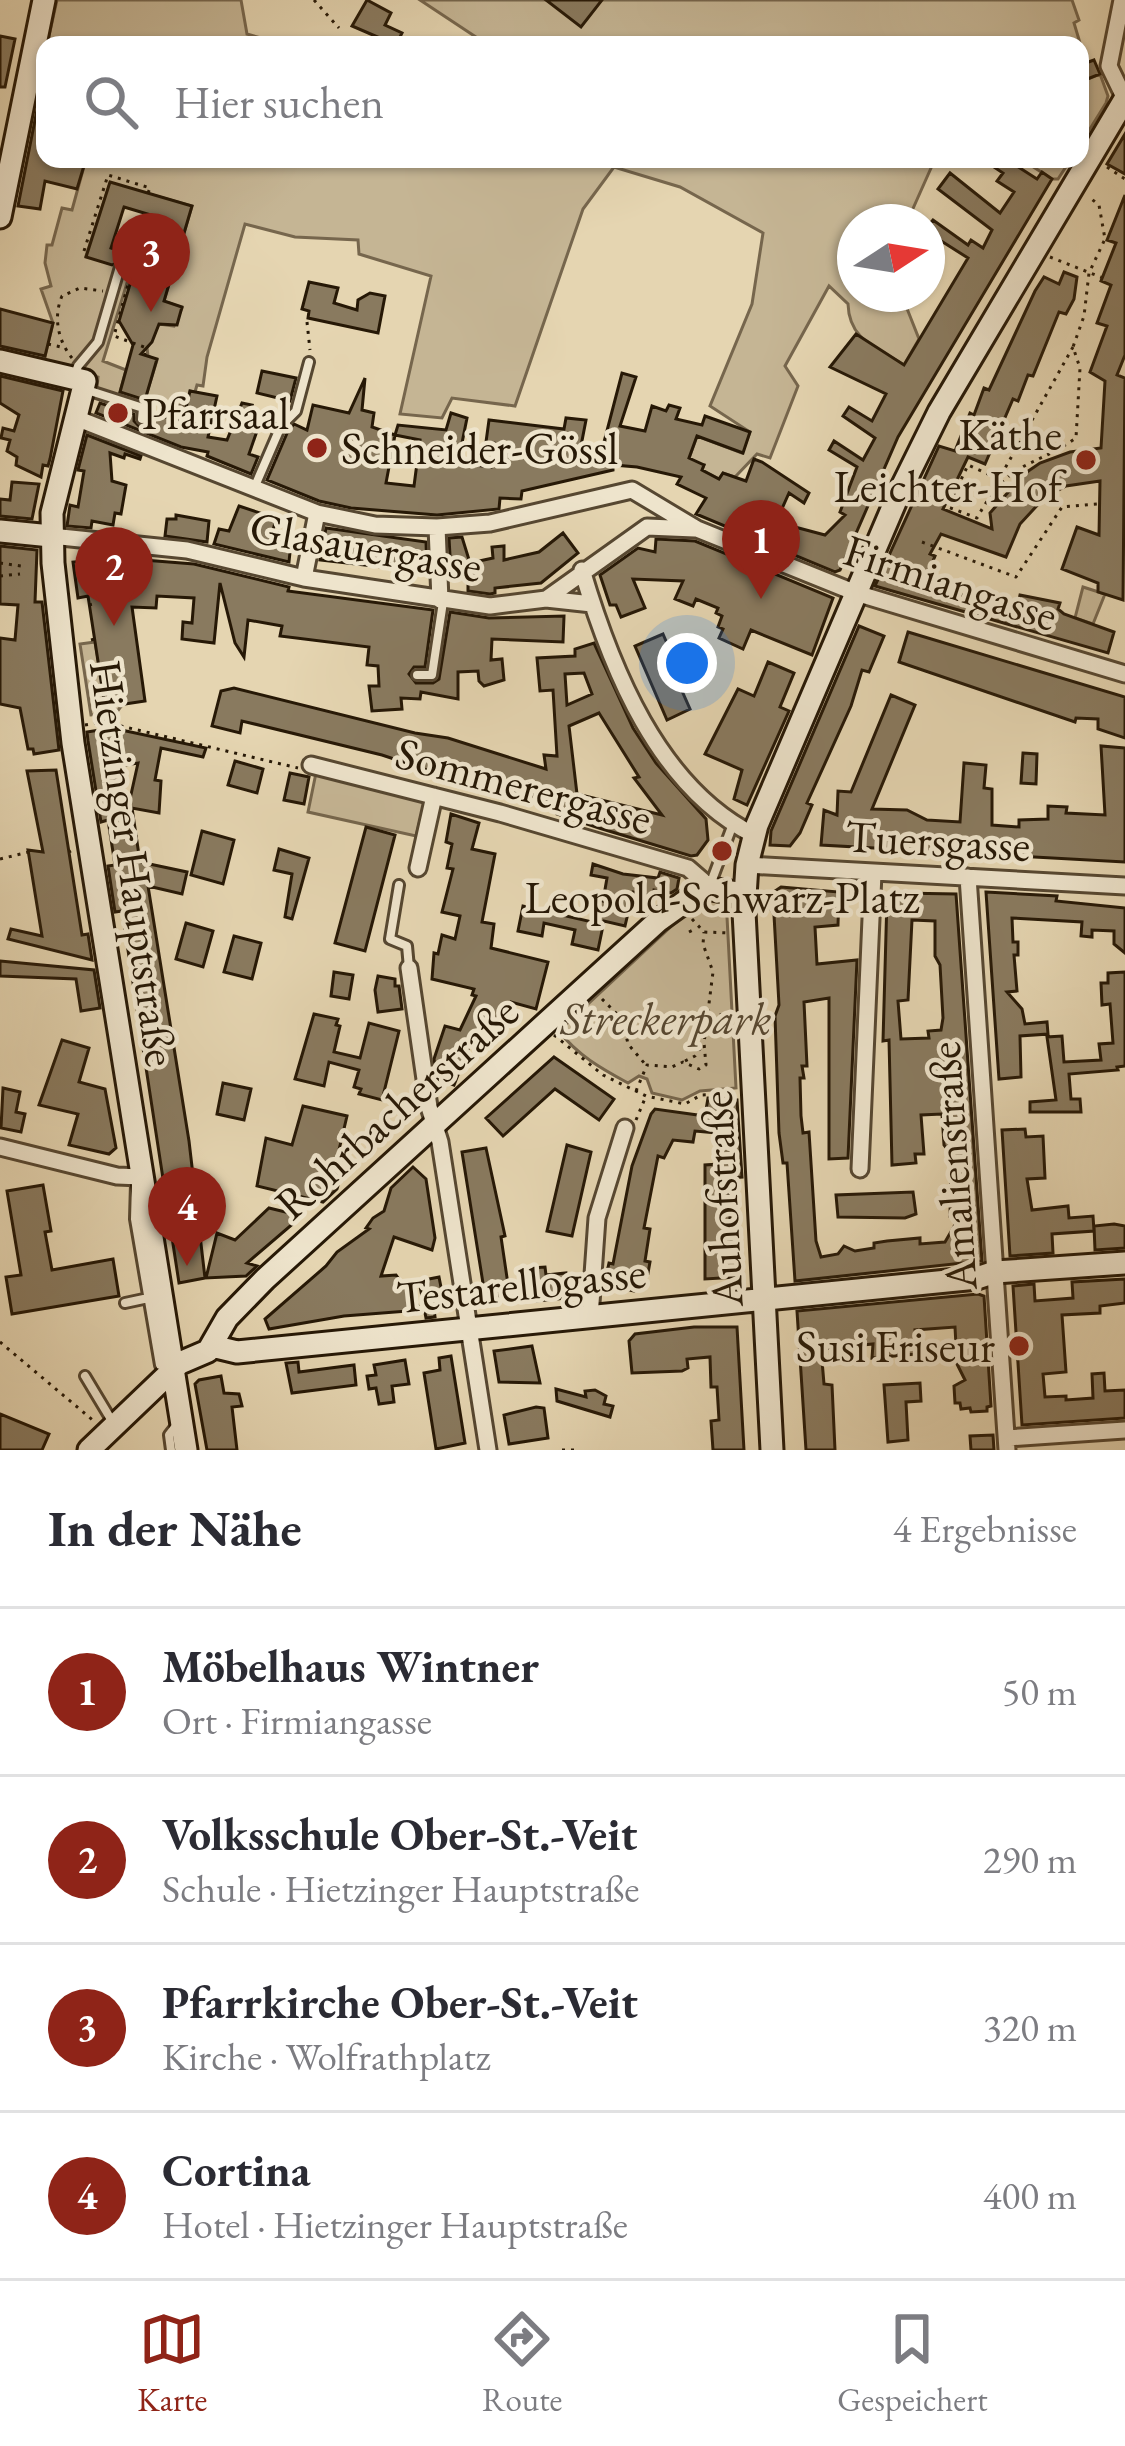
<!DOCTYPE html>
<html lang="de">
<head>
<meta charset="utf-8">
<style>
  body { margin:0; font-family:"EB Garamond",serif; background:#f2f2f3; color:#2b2b33 }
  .compass { position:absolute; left:837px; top:204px; width:108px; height:108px; border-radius:50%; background:#fff; box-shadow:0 3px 9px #0004; rotate:78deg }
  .you { position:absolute; left:687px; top:663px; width:42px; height:42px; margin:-30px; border:9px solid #fff; border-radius:50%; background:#1a73e8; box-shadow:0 0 0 18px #1a73e833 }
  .badge { display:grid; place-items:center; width:78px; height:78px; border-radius:50%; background:#8f2418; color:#fff; font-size:39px; font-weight:700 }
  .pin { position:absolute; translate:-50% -99px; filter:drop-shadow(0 3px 6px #0008) }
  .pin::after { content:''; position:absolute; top:63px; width:42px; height:36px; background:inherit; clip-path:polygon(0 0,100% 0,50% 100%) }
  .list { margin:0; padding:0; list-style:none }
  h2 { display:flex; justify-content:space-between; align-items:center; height:156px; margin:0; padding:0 48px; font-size:51px }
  h2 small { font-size:39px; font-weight:400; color:#7c7c81 }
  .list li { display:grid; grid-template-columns:78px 1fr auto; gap:36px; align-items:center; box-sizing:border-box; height:168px; padding:0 48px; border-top:3px solid #e1e1e2 }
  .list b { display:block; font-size:45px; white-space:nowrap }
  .list p { margin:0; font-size:39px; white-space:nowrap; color:#7c7c81 }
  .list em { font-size:39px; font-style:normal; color:#7c7c81 }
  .icon { flex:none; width:66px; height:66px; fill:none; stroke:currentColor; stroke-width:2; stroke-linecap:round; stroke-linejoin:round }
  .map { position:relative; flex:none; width:1125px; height:1450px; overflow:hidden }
  .search { position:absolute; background:#fff; box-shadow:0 3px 9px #0004; left:36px; right:36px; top:36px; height:132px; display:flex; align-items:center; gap:30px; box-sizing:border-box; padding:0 42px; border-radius:24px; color:#7c7c81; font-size:45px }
  .sheet { height:828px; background:#fff }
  nav { display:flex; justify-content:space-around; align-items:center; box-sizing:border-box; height:168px; border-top:3px solid #e1e1e2; background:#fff; font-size:33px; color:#7c7c81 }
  nav a { display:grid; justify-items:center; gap:6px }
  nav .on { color:#8f2418 }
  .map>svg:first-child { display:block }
  .green { fill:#c5b594; stroke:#76664d; stroke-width:3 }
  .building { fill:#897a5f; stroke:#261806; stroke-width:3; fill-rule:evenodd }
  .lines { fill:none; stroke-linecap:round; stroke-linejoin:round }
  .lane-casing { stroke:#564731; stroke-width:14 }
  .street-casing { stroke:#564731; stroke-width:21 }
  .secondary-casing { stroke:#261806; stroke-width:27 }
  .path { stroke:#261806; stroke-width:3; stroke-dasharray:3 6; stroke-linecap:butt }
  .lane { stroke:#eee4cc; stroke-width:8 }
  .street { stroke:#eee4cc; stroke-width:15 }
  .secondary { stroke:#eee4cc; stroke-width:21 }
  .poi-dot { fill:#8f2418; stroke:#eee4cc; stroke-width:4.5 }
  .labels { text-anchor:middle; stroke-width:9; stroke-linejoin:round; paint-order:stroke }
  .poi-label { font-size:45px; fill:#261806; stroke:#eee4cc; text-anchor:start }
  .street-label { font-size:45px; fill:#261806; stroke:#eee4cc }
  .park-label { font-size:45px; font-style:italic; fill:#564731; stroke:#eee4cc }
</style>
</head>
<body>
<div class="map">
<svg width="1125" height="1450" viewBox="0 0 1125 1450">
  <rect width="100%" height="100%" fill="#e5d5b1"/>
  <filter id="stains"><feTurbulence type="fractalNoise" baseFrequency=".00167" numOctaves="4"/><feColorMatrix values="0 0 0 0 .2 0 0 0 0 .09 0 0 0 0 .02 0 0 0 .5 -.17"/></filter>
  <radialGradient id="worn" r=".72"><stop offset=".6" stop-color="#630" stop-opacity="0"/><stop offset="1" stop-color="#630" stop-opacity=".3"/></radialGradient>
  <path class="green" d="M57 0H241L247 34 282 44 47 45Z
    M420 0H1072L1079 20 1074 23 1086 63 1080 65V45H488Z
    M1100 74 1108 96 1106 103 1080 145V82Z
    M86 159H935L907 222H855V294H893L906 306 919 339 904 365C876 347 849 340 848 304L829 286 785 366 798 386 770 458 757 454 735 477 723 473 719 479 702 470 704 465 687 464 697 436 742 453 750 432 710 406 752 304 763 233 680 187 614 167 583 209 515 406 452 398 442 418 400 414 431 276 359 254 358 240 295 237 245 224 207 357 203 386 197 385 195 392 190 391 186 406 144 402 157 360 148 356 147 348 159 324 174 326 182 308 164 301 192 206 110 183 86 256 146 275 143 286 127 283 103 361 126 370 119 396 97 388 98 377 44 361 53 323 41 289 51 286 45 263 47 245H52L62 208 72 210Z
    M1021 159H1071L1058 179H1052Z
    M142 227 167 233 158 263 134 255 135 250 145 248 148 234 141 232Z
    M1083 587 1105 594 1093 624 1075 618Z
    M95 642 106 706 123 704 116 713 91 715 80 644Z
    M316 773 425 800 416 836 308 812Z
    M709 899 720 903 727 917 736 1088 700 1091 682 1100 652 1093 647 1079 639 1076 628 1083C602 1069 577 1055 559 1031L692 907Z"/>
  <path class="building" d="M367 0 391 13 385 25 402 33 396 45 352 26Z
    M546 0H602L581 27Z
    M0 36 15 39 5 87H0Z
    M1094 60 1100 74 1080 82V65Z
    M37 110 45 111V159L68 165 69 159H86L77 189 45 181 40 209 18 206Z
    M1125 134V174L1107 164Z
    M982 159H1006L1037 179 1042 172 1052 179 898 437 840 570 835 572 696 514 706 498 677 484 681 477 637 467 613 465V470L522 491 521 499 500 498 499 509 437 515 351 508 319 501 267 480 288 431 294 424 307 430 313 405 349 413 365 378 362 410 374 413 372 427 395 435 398 425 446 430 451 413 467 418 458 463 491 467 494 443 486 442 489 420 564 429 566 418 586 420 580 451 603 446 622 373 636 377 620 426 645 431 652 406 666 411 669 405 680 408 676 419 702 425 705 416 750 432 743 453 697 436 689 458 704 465 702 470 719 479 723 473 746 481 754 459 762 462 809 493 804 503 789 493 776 522 825 535 845 515 840 512 857 467 829 450 834 441 863 460 875 438 843 416 849 407 872 421 886 394 830 367 856 334 904 365 968 258 927 232V227L933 220 968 245 971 240 983 248 992 230 938 189 950 173 1000 213 1014 192 997 181 1003 173ZM395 435 420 440 414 486 386 483Z
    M110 182 192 206 164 301 182 307 177 325 159 324 152 342 141 354 157 359 145 400 120 392 133 345 119 321 134 271 128 270 123 260 112 265 86 257ZM124 207 171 221 158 263 111 248Z
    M1125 195V355L1117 375 1125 378 1123 600 1098 592V583L1062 569 1077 527 1099 535 1100 481 1066 486 1044 498 1020 524 1006 557 941 534 930 554 935 556 925 580 970 598 974 590 1018 603 1020 595 1060 603 1058 609 1064 614 1114 632 1108 653 875 586 939 446 955 451 970 413 974 415 984 388 989 390 1035 291 1044 277 1059 284 1064 272 1077 277 1074 299 1066 314 1059 312 1033 376 1028 375 1018 401 1013 399 985 464 968 457 943 509 992 529 990 513 1024 474 1040 463 1070 452 1101 448 1105 381 1090 372 1107 326 1097 323 1111 285 1101 281 1116 243 1107 240Z
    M309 282 338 288 334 303 357 310 358 300 370 293 385 296 378 333 308 318 309 311 302 309Z
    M0 309 53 323 45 356 0 346Z
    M262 371 296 378 290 401 257 393Z
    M0 376 63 391 50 459 48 466 43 465 41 477 16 465 17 457 7 451 10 440 1 438 3 428 14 431 19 415 0 403Z
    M190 391 217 396 208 437 227 440 242 403 252 405 244 424 258 428 249 454 258 457 251 474 207 456 208 452 181 447 96 413 100 403 134 414V421L140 427 148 425 151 414 183 421Z
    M87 435 141 456 140 459 125 454 124 458 110 453 112 481 126 485 121 514 115 513 113 525 92 521 91 528 67 526 70 505 78 507 84 471 78 470Z
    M12 482 39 484 32 519 0 516V499L10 500Z
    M239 506 272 517 275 522 273 531 292 533 289 562 214 544 219 529 229 531Z
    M176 515 209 521 207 542 165 536 167 519H176Z
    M326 528 426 542 427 572 320 560Z
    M563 533 578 553 541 583 495 588V593L490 594 468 591V570L451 573 449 538 462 537 470 563 493 558 492 547 504 546V560L539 552Z
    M656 539 695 541 833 598 812 655 751 630 743 649 719 638 723 629 718 627 722 616 716 613 718 608 696 599 693 606 675 599 683 581 633 579 645 608 621 617 616 605H610L600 575 638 548 655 552Z
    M0 546 37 550 35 602H42L59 750 34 754 33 749H28L20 708 0 704V638L15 640 18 605 0 604Z
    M118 558 194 564 289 587 288 591 433 610 425 667H414L409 674 416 683H433L439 679 450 612 489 618 564 616 563 642 492 639 491 660 502 659 504 680 484 686 479 681 478 671 458 672V699L421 692 420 699 401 698 402 709 372 711 369 686H379L378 666 367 665 369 647 280 636 282 626 248 620 244 657 235 643 220 583 214 643 182 639 183 622 192 623 194 598 157 596 156 608 132 607 145 701 105 707 88 596 78 598 73 562Z
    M859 626 884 636 869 672 862 670 851 706 807 803 812 805 800 833 790 846 770 845 771 831Z
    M908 632 1125 697V738L1098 729V719L1076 718 1075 722 899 662Z
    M663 634 672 655 667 657 690 709 667 720 635 646Z
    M594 643 633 728 656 763 706 819 708 840 697 855 691 856 599 828 557 814 558 803 461 776 450 773 448 777 382 755 242 721 240 733 212 726 221 691 234 688 415 733 448 738 546 769 544 755 557 756 553 690 540 691 537 658 575 656V649ZM584 673 592 694 567 705 565 674ZM599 713 639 777 634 778 662 815 577 794 569 726Z
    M768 662 794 673 780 707 789 711 747 805 734 799 742 770 705 754 738 689 754 696Z
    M891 695 915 705 872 809 907 810 927 820 960 822 964 763 986 765 984 788 992 789V825L1019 827V820L1048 819V806L1067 807 1066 813 1105 815 1101 746 1125 748V862L821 845 824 810 837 815 838 791 851 792Z
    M112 728 206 748 203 757 161 748 155 780 161 781 159 813 132 808 140 862 187 872 182 894 148 886 189 1141 205 1278 179 1283 122 911 115 912 108 866 115 865 108 820 101 822 88 741 87 732ZM138 763 128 808 123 829 113 767Z
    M1023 753 1037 754 1036 784 1021 783Z
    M235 761 263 769 257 793 228 785Z
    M56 770 82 935 88 934 92 960 8 939 11 929 42 936 28 850 43 852 27 771Z
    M290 773 309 777 304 804 284 800Z
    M451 814 479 823 472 849 495 854 482 922 494 924 491 948 548 962 536 1009 511 1002 495 1041 474 1034 454 1085 437 1079 434 1059 445 1026 460 1030 476 996 472 995 474 989 432 979 434 953 438 954 442 935 455 939 460 916 442 912 453 869 447 868 452 844 446 842Z
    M366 827 395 835 365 951 335 943Z
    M202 831 234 840 223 884 191 875Z
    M279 849 309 858 292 919 285 917 292 874 274 870Z
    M593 864 623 874 658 878 660 872 679 878 677 889 671 893 654 890 653 896 633 892 625 926 604 921 598 950 572 944 575 930 544 923 542 936 518 931 523 906 592 922 596 899 603 901 607 878 591 875Z
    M781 887 839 892 838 925 815 927 817 964 857 960 848 1158 829 1159V998L804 1002 807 1066H802L804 1078H800L801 1116 803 1133 809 1132 816 1241 821 1257 838 1254 844 1246 855 1251 874 1248V1243L887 1241 920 1238V1244L945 1242 960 1216H950L951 1154 944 1145 942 1114 921 1115 924 1154H915L916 1163 892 1165 889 1040 883 1041 887 898 900 893 956 894 982 1261 795 1281 787 1163H783L779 1133 775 1016 779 1005 774 915 770 908 772 893ZM912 920 935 921V956L940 965 943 1018 941 1030 928 1031 929 1038 901 1039 898 1001 908 1000Z
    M986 892 1057 896 1056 901 1125 908V953L1114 944V931L1092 930V937L1081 936 1082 922 1012 918 1013 942H1018V955H1014L1017 991 1007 992 1022 1009 1025 1024 1047 1022 1048 1034 1020 1036 1021 1077 999 1079Z
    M186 923 213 931 203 967 176 959Z
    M234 936 261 943 252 979 224 972Z
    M0 961 94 970 100 1008 81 1011 76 979 0 976Z
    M334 972 353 975 349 999 331 996Z
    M1125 972V1066L1117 1067 1118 1070 1069 1074 1071 1099H1080L1081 1112H1030V1102L1056 1100 1047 1037 1062 1036 1064 1062 1101 1060 1099 1044 1113 1043 1110 1004 1102 1005 1101 983H1108V973Z
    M378 976 395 979V986H399L402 1009 378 1012 375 990Z
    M314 1014 338 1019 336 1025 340 1026 334 1052 360 1058 369 1023 399 1031 382 1100 359 1094 361 1089 354 1087 359 1070 329 1062 324 1086 295 1079Z
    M62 1040 89 1048 79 1082 105 1089 116 1148 109 1154 69 1145 78 1114 39 1105Z
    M554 1057 614 1099 599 1120 555 1089 503 1136 486 1118Z
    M223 1083 251 1089 244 1120 217 1114Z
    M3 1088 20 1092 16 1112 25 1114 21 1132 1 1128Z
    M708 1098 737 1100 742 1177 728 1178V1181L732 1256 737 1255 738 1277 705 1279V1165L719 1164 717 1133 695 1131 693 1142 673 1140 664 1158 658 1156 644 1228 650 1229 645 1261 650 1262 648 1273 638 1270 634 1291 604 1285 609 1263 613 1264 632 1166 651 1114 655 1109 705 1116Z
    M303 1106 347 1116 339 1150 348 1153 337 1189 323 1202 257 1186 266 1138 292 1145Z
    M1025 1129 1026 1137 1043 1136 1045 1178 1027 1179 1032 1210 1068 1206 1069 1218 1093 1216 1094 1231 1052 1234 1053 1253 1010 1256 1002 1130Z
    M567 1145 591 1152 572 1236 547 1231Z
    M486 1148 505 1236 501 1237 510 1298 486 1302 462 1152Z
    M413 1167 426 1179 435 1238 432 1250 394 1237 381 1276 396 1275 421 1310 344 1316 269 1329 265 1319 326 1266 337 1252 369 1229 366 1228 373 1218 384 1211 391 1188Z
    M43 1185 51 1231 45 1232 52 1270 113 1259 119 1296 12 1314 6 1277 21 1275 7 1191Z
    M913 1192 916 1214 905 1218 838 1217 836 1195Z
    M269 1208 302 1216 247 1263 257 1266 246 1276 206 1278 217 1233 235 1240Z
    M1114 1224 1125 1226V1248L1095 1250 1094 1226Z
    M545 1267 546 1275 566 1273 568 1298 535 1301 532 1268Z
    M439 1277 445 1308 434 1309 435 1317 426 1318 419 1281Z
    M1125 1279V1303L1100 1306V1313L1062 1315 1066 1372 1043 1374 1045 1397 1066 1396V1400L1093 1398 1092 1374 1104 1373 1105 1391 1125 1390V1418L1022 1425 1013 1286 1034 1284 1035 1301 1073 1298 1072 1282Z
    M978 1294 984 1296 991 1406 987 1407V1411L971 1412 970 1408 961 1409 960 1403H955L954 1386 965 1380 957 1364 955 1327 915 1330 917 1354 872 1358 873 1344 821 1349 824 1384 832 1385 835 1450H806L797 1311Z
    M694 1327H737L744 1450H713L711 1421 719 1420 717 1387H711L710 1357 687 1359 688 1368 682 1371 632 1373 629 1341 635 1334Z
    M532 1346 540 1383 499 1382 494 1351Z
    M451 1356 465 1443 436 1449 424 1373 440 1370 439 1358Z
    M405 1360 409 1384 392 1386 394 1402 379 1404 376 1388 369 1389 367 1376 376 1375 374 1365Z
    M298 1362 299 1372 354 1365 356 1385 292 1393 286 1363Z
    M221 1376 224 1393 239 1394 242 1406 232 1407 237 1450H207L195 1384 199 1380Z
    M920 1383 921 1401 906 1402 908 1440 888 1442 884 1385Z
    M556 1389 586 1397 585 1391 595 1390 606 1396 604 1404 613 1406 610 1417 557 1401Z
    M536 1407 544 1408 548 1438 509 1444 504 1415Z
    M0 1414 49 1434 42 1450H0Z
    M993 1435 994 1450H971L970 1436Z"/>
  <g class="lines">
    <g class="lane-casing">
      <path id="lane" d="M74 377 78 366 98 342 120 267
        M84 389 143 408 142 419
        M255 486 281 426 296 411 309 362
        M417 675H432L443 602
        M399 885 390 939 407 946 409 968
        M710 885 733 824
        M136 1184 135 1219 160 1365 171 1368
        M125 1303 153 1297
        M85 1376 112 1421
        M171 1450 169 1435 176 1426"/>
    </g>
    <g class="street-casing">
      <path id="street" d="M1122 0 1109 66 1125 99
        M76 418 317 513 375 525 437 527 490 523 632 490 697 529 856 593 1125 674
        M437 527 440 600
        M51 536 187 550 304 578 490 606 546 599 647 527 695 529
        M582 570C611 668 658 787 754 835
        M304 578 317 513
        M546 599 592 604
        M311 765 500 813 688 868 710 887
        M747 865 1125 886
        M418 868 434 796
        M968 877 1007 1450
        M409 968 429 1107 440 1142 488 1450
        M0 1147 117 1176 141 1177
        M860 1169 873 873
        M590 1317 597 1218 625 1128
        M1007 1438 1125 1430"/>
    </g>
    <g class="secondary-casing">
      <path id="secondary" d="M0 217 44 0
        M0 361 85 381 52 513 53 563 73 743 186 1450
        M0 531 51 536
        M212 1346 237 1352 977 1278 995 1272 1125 1263
        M89 1450 180 1363 208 1351 227 1318 265 1279 658 921 704 888 744 894
        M772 1450 744 912 747 865 757 825 899 493 939 412 1125 99"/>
    </g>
    <path class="path" d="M314 0 339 28
      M1107 167 1125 179
      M84 251 108 175 150 188 148 193
      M127 253 143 213
      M1050 257 1103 278
      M130 277 114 336 144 347 145 355
      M131 277 144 281
      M307 322 310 350
      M48 344 61 347
      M1073 347 999 479 968 465 948 507 977 518C1010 458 1028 471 1076 438L1080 368 1073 347 1084 316 1089 273 1105 239 1099 205 1089 197
      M72 358C58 341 53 317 62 296L80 288 103 291
      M150 405 172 408V418
      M174 408 185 411
      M922 542 1016 577 1062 507 1098 504
      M0 563 21 566
      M0 576 20 574
      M89 605 93 604
      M91 640 95 639
      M85 725 104 722 298 768
      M69 852 71 851
      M0 859 29 852
      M703 906 708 912 719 908
      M692 919 704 932 730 933
      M689 932 697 928
      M602 999 622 1019 734 1014
      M623 1021 628 1044 645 1064
      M554 1035 603 1075 646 1096 685 1104 701 1095 738 1094
      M685 1061 695 1056 703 1044
      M636 1091 647 1065 672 1067 683 1062 699 1069 706 1065 704 1043 713 972 703 944 704 932
      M636 1120 646 1096
      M0 1342 95 1422
      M562 1450H580"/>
    <use href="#lane" class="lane"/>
    <use href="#street" class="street"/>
    <use href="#secondary" class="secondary"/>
  </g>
  <g class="poi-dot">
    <circle cx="118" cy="413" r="12"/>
    <circle cx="317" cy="448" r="12"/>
    <circle cx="1086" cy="460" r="12"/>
    <circle cx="722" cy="851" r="12"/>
    <circle cx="1019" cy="1346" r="12"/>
  </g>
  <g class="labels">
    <g class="poi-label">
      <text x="142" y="429">Pfarrsaal</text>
      <text x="1062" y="450" text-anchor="end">Käthe<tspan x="1062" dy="52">Leichter-Hof</tspan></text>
      <text x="341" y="464">Schneider-Gössl</text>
      <text x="722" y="913" text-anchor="middle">Leopold-Schwarz-Platz</text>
      <text x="995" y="1362" text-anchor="end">Susi Friseur</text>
    </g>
    <g class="street-label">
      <text transform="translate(366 546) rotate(10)" y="16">Glasauergasse</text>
      <text transform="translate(951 582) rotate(18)" y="16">Firmiangasse</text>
      <text transform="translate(524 785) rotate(15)" y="16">Sommerergasse</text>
      <text transform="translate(938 840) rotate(3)" y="16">Tuersgasse</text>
      <text transform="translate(134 863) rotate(82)" y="16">Hietzinger Hauptstraße</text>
      <text transform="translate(396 1107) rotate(-42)" y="16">Rohrbacherstraße</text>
      <text transform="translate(952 1166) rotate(-94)" y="16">Amalienstraße</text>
      <text transform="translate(721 1199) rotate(-93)" y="16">Auhofstraße</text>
      <text transform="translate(521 1284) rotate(-6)" y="16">Testarellogasse</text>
    </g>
    <g class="park-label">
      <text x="666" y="1034">Streckerpark</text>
    </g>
  </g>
  <rect width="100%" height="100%" filter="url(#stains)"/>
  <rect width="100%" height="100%" fill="url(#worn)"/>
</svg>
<svg class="compass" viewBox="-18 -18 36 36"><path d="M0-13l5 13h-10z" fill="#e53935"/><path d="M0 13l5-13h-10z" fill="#7c7c81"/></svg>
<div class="you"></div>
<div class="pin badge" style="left:761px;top:599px">1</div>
<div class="pin badge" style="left:114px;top:626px">2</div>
<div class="pin badge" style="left:151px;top:312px">3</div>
<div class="pin badge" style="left:187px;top:1266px">4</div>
<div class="search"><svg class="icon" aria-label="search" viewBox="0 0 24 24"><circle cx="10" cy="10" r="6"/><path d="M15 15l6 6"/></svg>Hier suchen</div>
</div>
<section class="sheet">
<h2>In der Nähe<small>4 Ergebnisse</small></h2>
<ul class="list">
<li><span class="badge">1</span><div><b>Möbelhaus Wintner</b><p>Ort · Firmiangasse</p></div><em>50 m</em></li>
<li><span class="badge">2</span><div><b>Volksschule Ober-St.-Veit</b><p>Schule · Hietzinger Hauptstraße</p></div><em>290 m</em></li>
<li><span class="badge">3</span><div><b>Pfarrkirche Ober-St.-Veit</b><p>Kirche · Wolfrathplatz</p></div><em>320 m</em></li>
<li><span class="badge">4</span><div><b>Cortina</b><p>Hotel · Hietzinger Hauptstraße</p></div><em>400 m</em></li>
</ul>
</section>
<nav>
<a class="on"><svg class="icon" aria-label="map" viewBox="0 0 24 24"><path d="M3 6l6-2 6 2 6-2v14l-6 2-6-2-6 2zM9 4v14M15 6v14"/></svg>Karte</a>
<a><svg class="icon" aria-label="directions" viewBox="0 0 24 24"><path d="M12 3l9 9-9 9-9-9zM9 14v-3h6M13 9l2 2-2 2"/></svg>Route</a>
<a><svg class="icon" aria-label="saved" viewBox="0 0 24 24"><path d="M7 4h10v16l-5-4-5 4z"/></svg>Gespeichert</a>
</nav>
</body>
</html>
